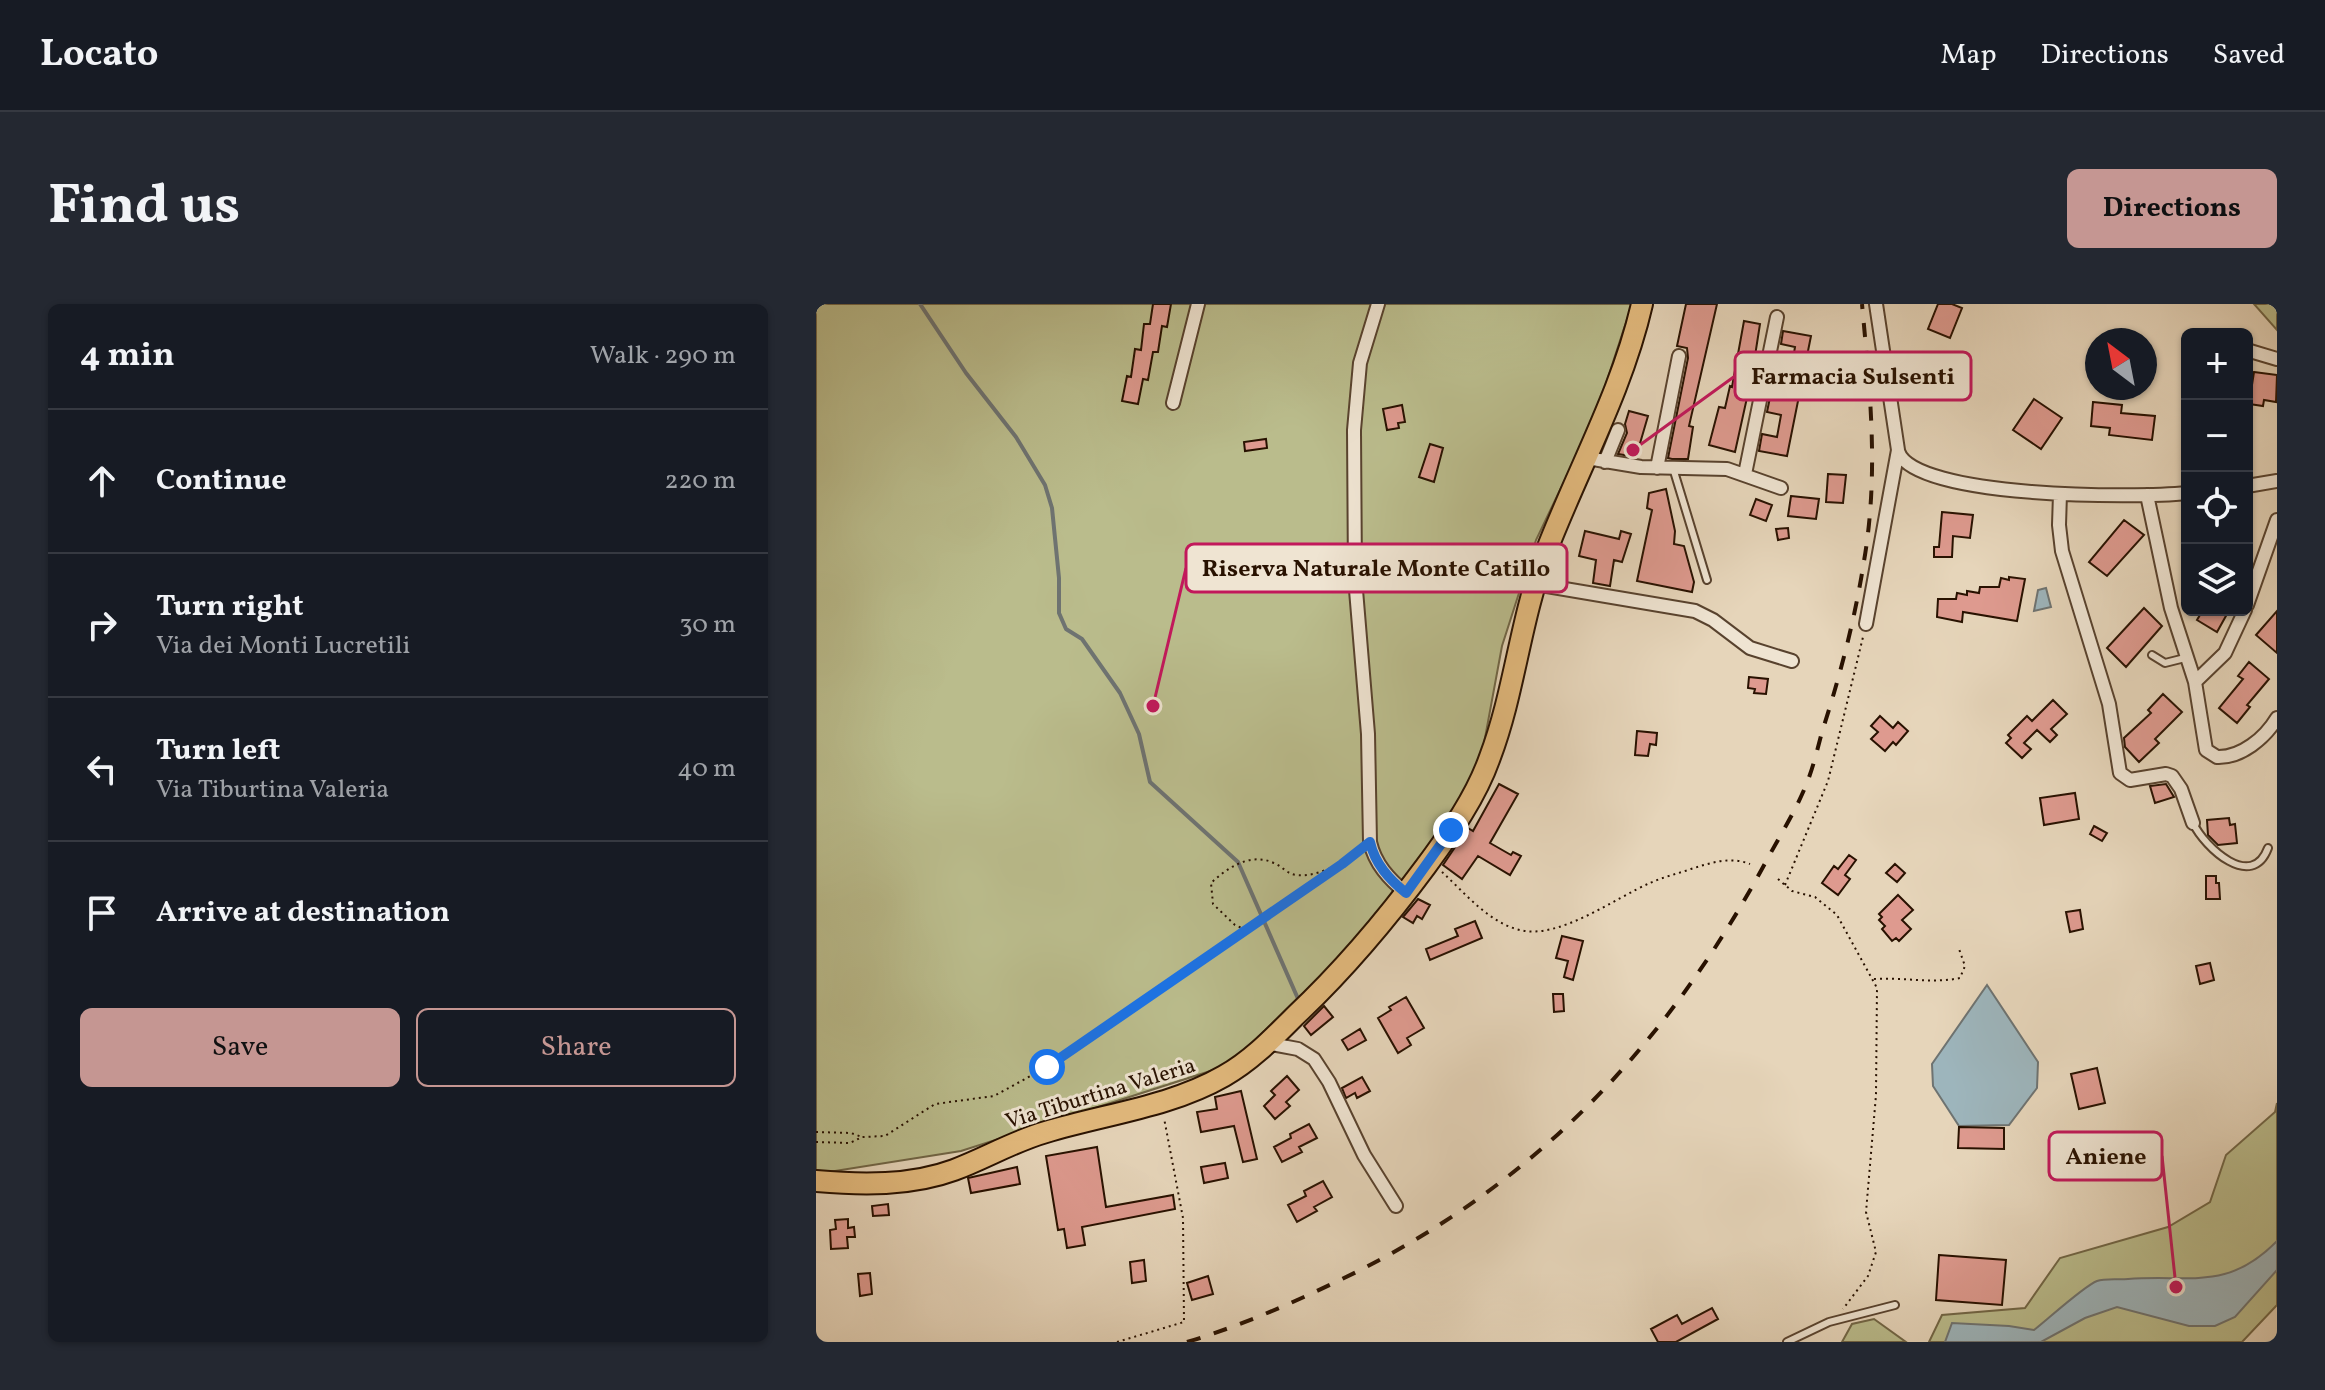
<!DOCTYPE html>
<html lang="en">
<head>
<meta charset="utf-8">
<style>
  body { margin:0; font-family:Vollkorn,serif; background:#242831; color:#f1f3f6 }
  .controls { position:absolute; right:24px; top:24px; display:grid; overflow:hidden; border-radius:12px; box-shadow:0 2px 6px #0004 }
  .controls button { width:72px; height:72px; display:grid; place-items:center; padding:0; border:0; border-bottom:2px solid #363941; background:#171b24; color:#f1f3f6; font:40px sans-serif }
  .compass { position:absolute; left:1269px; top:24px; width:72px; height:72px; border-radius:50%; background:#171b24; box-shadow:0 2px 6px #0004; rotate:328deg }
  .stop { position:absolute; width:24px; height:24px; margin:-18px; border:6px solid #1a73e8; border-radius:50%; background:#fff }
  .stop.end { background:#1a73e8; border-color:#fff; box-shadow:0 2px 8px #0008 }
  .list { margin:0; padding:0; list-style:none }
  h2 { display:flex; justify-content:space-between; align-items:center; height:104px; margin:0; padding:0 32px; font-size:34px }
  h2 small { font-size:26px; font-weight:400; color:#9ea1a6 }
  .list li { display:grid; grid-template-columns:52px 1fr auto; gap:24px; align-items:center; box-sizing:border-box; height:144px; padding:0 32px; border-top:2px solid #363941 }
  .list b { display:block; font-size:30px; white-space:nowrap }
  .list p { margin:0; font-size:26px; white-space:nowrap; color:#9ea1a6 }
  .list em { font-size:26px; font-style:normal; color:#9ea1a6 }
  .actions { display:flex; gap:16px; padding:24px 32px }
  .actions a { flex:1; padding:18px 0; border:2px solid #c59692; border-radius:12px; text-align:center; font-size:28px; color:#c59692 }
  .actions .main { background:#c59692; color:#111 }
  .icon { flex:none; width:44px; height:44px; fill:none; stroke:currentColor; stroke-width:2; stroke-linecap:round; stroke-linejoin:round }
  .map { position:relative; flex:none; width:1461px; height:1038px; overflow:hidden; border-radius:12px }
  header { display:flex; align-items:center; gap:48px; box-sizing:border-box; height:112px; padding:0 40px; background:#171b24; border-bottom:2px solid #363941 }
  header strong { font-size:38px }
  nav { display:flex; gap:44px; margin-inline-start:auto; font-size:28px }
  .intro { display:flex; align-items:center; justify-content:space-between; box-sizing:border-box; height:192px; padding:0 48px }
  h1 { margin:0; font-size:56px }
  .button { padding:20px 36px; border-radius:12px; background:#c59692; color:#111; font-size:28px; font-weight:700 }
  main { display:flex; gap:48px; padding:0 48px }
  aside { flex:1; background:#171b24; border-radius:12px; box-shadow:0 2px 6px #0004 }
  .map>svg:first-child { display:block }
  .green { fill:#babc8c; stroke:#716646; stroke-width:2 }
  .water { fill:#9db5bc; stroke:#6e7371; stroke-width:2 }
  .lines { fill:none; stroke-linecap:round; stroke-linejoin:round }
  .stream { stroke:#6e7371; stroke-width:4 }
  .building { fill:#de9a8f; stroke:#281100; stroke-width:2 }
  .service-casing { stroke:#58422e; stroke-width:10 }
  .minor-casing { stroke:#58422e; stroke-width:16 }
  .primary-casing { stroke:#281100; stroke-width:24 }
  .path { stroke:#281100; stroke-width:2; stroke-dasharray:2 4; stroke-linecap:butt }
  .service { stroke:#efe4d2; stroke-width:6 }
  .minor { stroke:#efe4d2; stroke-width:12 }
  .primary { stroke:#e3ba7d; stroke-width:20 }
  .rail { stroke:#281100; stroke-width:4; stroke-dasharray:14 14; stroke-linecap:butt }
  .route { stroke:#1a73e8; stroke-width:10 }
  .labels { text-anchor:middle; stroke-width:6; stroke-linejoin:round; paint-order:stroke }
  .street-label { font-size:22px; fill:#281100; stroke:#efe4d2 }
  .leader { fill:none; stroke:#c2185b; stroke-width:3 }
  .callout-dot { fill:#c2185b; stroke:#efe4d2; stroke-width:3 }
  .callout { fill:#efe4d2; stroke:#c2185b; stroke-width:3 }
  .callout-label { font-size:24px; text-anchor:middle; font-weight:bold; fill:#281100 }
</style>
</head>
<body>
<header>
<strong>Locato</strong>
<nav><a>Map</a><a>Directions</a><a>Saved</a></nav>
</header>
<div class="intro"><h1>Find us</h1><a class="button">Directions</a></div>
<main>
<aside>
<h2>4 min<small>Walk · 290 m</small></h2>
<ul class="list">
<li><svg class="icon" aria-label="ahead" viewBox="0 0 24 24"><path d="M12 20V5M6 11l6-6 6 6"/></svg><div><b>Continue</b></div><em>220 m</em></li>
<li><svg class="icon" aria-label="right" viewBox="0 0 24 24"><path d="M7 20v-9h11M14 6l5 5-5 5"/></svg><div><b>Turn right</b><p>Via dei Monti Lucretili</p></div><em>30 m</em></li>
<li><svg class="icon" aria-label="left" viewBox="0 0 24 24"><path d="M17 20v-9H6M10 6l-5 5 5 5"/></svg><div><b>Turn left</b><p>Via Tiburtina Valeria</p></div><em>40 m</em></li>
<li><svg class="icon" aria-label="arrive" viewBox="0 0 24 24"><path d="M6 21V4h12l-3 4 3 4H6"/></svg><div><b>Arrive at destination</b></div></li>
</ul>
<div class="actions"><a class="main">Save</a><a>Share</a></div>
</aside>
<div class="map">
<svg width="1461" height="1038" viewBox="0 0 1461 1038">
  <rect width="100%" height="100%" fill="#e6d5ba"/>
  <filter id="stains"><feTurbulence type="fractalNoise" baseFrequency=".0025" numOctaves="4"/><feColorMatrix values="0 0 0 0 .2 0 0 0 0 .09 0 0 0 0 .02 0 0 0 .5 -.17"/></filter>
  <radialGradient id="worn" r=".72"><stop offset=".6" stop-color="#630" stop-opacity="0"/><stop offset="1" stop-color="#630" stop-opacity=".3"/></radialGradient>
  <path class="green" d="M0 0H816L779 113 720 236 686 342 664 461 620 535 543 635 413 761 145 847 0 870Z
    M1438 0H1461V26Z
    M1461 799V1001L1426 1038H1113L1126 1011 1209 1004 1244 954 1352 923 1394 898 1410 851 1459 808Z
    M1058 1015 1090 1038H1026L1036 1020Z"/>
  <path class="water" d="M1230 284 1235 303 1218 307 1222 286Z
    M1171 681 1222 758 1221 784 1193 821 1143 822 1117 782 1116 760Z
    M1461 937V966L1419 1013 1399 1022H1373L1301 1003 1269 1014 1225 1038H1129L1136 1019 1193 1022 1218 1026C1231 1016 1268 982 1281 977 1289 974 1303 976 1312 975 1374 970 1411 988 1461 937Z"/>
  <g class="lines">
    <path class="stream" d="M104 0 150 69 200 133 229 181 236 204 243 274V309L250 325 266 335 304 389 323 430 334 478 422 558 483 697"/>
  </g>
  <path class="building" d="M337 0H355L351 23 346 22 342 48H337L332 76 327 75 322 100 306 97 311 72 315 73 319 45 325 46 328 20H334Z
    M870 0H901L873 122 877 123 872 155H856L852 154 872 54 871 44 861 42Z
    M1122 0H1136L1146 4 1134 34 1112 25Z
    M928 17 944 20 936 71 919 148 893 141 903 103 909 104 914 82 916 83Z
    M967 27 995 32 971 152 943 147 946 130 961 133 965 111 951 108 960 64 975 67 979 43 965 40Z
    M1438 68 1461 71 1460 98 1448 96 1447 102 1433 100Z
    M1218 95 1246 114 1225 145 1197 126Z
    M1277 98 1306 101 1305 109 1339 112 1336 136 1293 131 1294 124 1275 122Z
    M586 101 589 118 582 119 583 124 571 126 567 105Z
    M813 107 832 112 820 153 802 150 811 129 809 120Z
    M450 135 451 144 429 147 428 138Z
    M614 140 627 144 618 178 603 173Z
    M1012 170 1030 171 1027 199 1010 198Z
    M850 185 859 227 858 240 868 242 878 278 876 288 821 277 836 206 831 204 833 189Z
    M975 192 1003 195 1000 215 972 212Z
    M940 195 956 201 950 217 934 211Z
    M1126 208 1157 211 1154 234 1137 232 1136 253H1118V243H1123Z
    M1308 216 1328 231 1291 272 1273 258Z
    M972 224 973 234 962 236 960 225Z
    M769 227 803 235 805 227 815 230 806 258 798 256 794 282 777 279 780 256 763 252Z
    M1193 273 1209 275 1201 317 1147 308 1146 318 1121 313 1122 295H1140L1141 289 1151 291V287L1163 289 1164 283H1183L1185 274 1193 276Z
    M1328 304 1346 322 1310 363 1291 344Z
    M1387 306H1405L1411 310 1401 328 1381 316Z
    M1461 307V349L1440 331Z
    M1433 358 1453 375 1431 401 1434 403 1421 419 1403 404 1427 375 1422 372Z
    M933 373 952 375 950 390 938 389 939 385 932 384Z
    M1347 390 1366 408 1339 435 1343 439 1323 458 1309 443 1308 434 1335 409 1332 406Z
    M1237 396 1251 410 1235 425 1241 431 1234 438 1221 426 1208 439 1215 445 1206 454 1190 439 1195 434 1192 431 1211 412 1216 417Z
    M1064 412 1077 424 1082 418 1092 427 1080 441 1077 438 1069 447 1055 435 1062 428 1055 422Z
    M821 427 841 429 840 441 834 440 832 452 819 451Z
    M683 480 702 490 674 539 695 551 697 548 705 552 694 571 662 552 646 575 627 561 652 524 657 527Z
    M1350 480 1358 493 1339 499 1334 482Z
    M1259 489 1263 515 1228 521 1224 494Z
    M1413 514 1414 521 1419 520 1421 539 1402 541 1392 531 1391 516Z
    M1278 522 1291 529 1286 537 1274 530Z
    M1033 551 1040 556 1029 571 1034 575 1022 591 1006 579 1018 562 1022 565Z
    M1079 560 1089 569 1081 578 1070 569Z
    M1390 572H1400V579H1403L1404 595H1390Z
    M1082 591 1097 606 1086 616 1095 625 1083 637 1080 634 1076 637 1066 625 1069 622 1063 616 1066 613 1063 610Z
    M602 595 614 601 606 615 601 612 597 619 587 613Z
    M1264 606 1267 625 1254 628 1250 608Z
    M659 617 666 634 614 656 610 645 642 632 639 625Z
    M746 632 767 637 757 676 748 673 752 657 740 654Z
    M1394 659 1398 676 1384 680 1380 662Z
    M737 690H747L748 707 738 708Z
    M590 693 608 724 591 734 595 741 582 749 562 714 575 706 573 703Z
    M508 702 517 713 495 731 488 722Z
    M544 725 550 736 532 746 526 736Z
    M1281 764 1289 799 1263 805 1255 770Z
    M471 772 483 786 470 798 474 802 459 815 448 802 459 791 455 787Z
    M546 773 554 787 541 794 539 789 530 794 526 784Z
    M425 787 441 855 427 858 418 822 385 828 381 808 401 805 399 793Z
    M493 820 501 834 483 843 486 848 466 858 458 843 475 834 474 830Z
    M1143 823 1188 824V845L1142 844Z
    M281 843 290 903 357 891 359 905 266 923 269 941 251 944 248 925 242 926 230 852Z
    M409 859 412 874 388 879 385 863Z
    M201 863 204 880 155 889 152 874Z
    M507 877 516 893 498 903 501 907 481 918 472 901 490 892 488 887Z
    M72 900 73 911 57 912 56 902Z
    M32 915V924L38 923 39 933H31L32 944 15 945 14 926 20 925 19 916Z
    M1123 951 1190 956 1186 1001 1120 996Z
    M328 956 330 977 316 979 314 958Z
    M54 969 56 990 44 992 42 970Z
    M392 972 397 990 376 996 371 979Z
    M896 1004 902 1015 860 1038H842L835 1025 861 1011 866 1020Z"/>
  <g class="lines">
    <g class="service-casing">
      <path id="service" d="M857 164 891 276
        M1336 351 1349 359 1373 353
        M1377 519C1389 544 1436 587 1452 544
        M971 1038 1013 1018 1079 1001"/>
    </g>
    <g class="minor-casing">
      <path id="minor" d="M562 0 544 59 538 126 539 274 552 430 554 538C559 560 573 575 590 589
        M1434 47 1461 55
        M357 99 382 0
        M1082 147C1097 195 1325 194 1371 189
        M771 154 825 163 911 165 965 184
        M789 158 802 126
        M841 164 863 52
        M929 170 961 13
        M1431 182 1461 177
        M1244 190 1243 221 1246 247 1293 400 1304 469 1314 476 1350 470 1356 472 1365 485 1377 519
        M1331 191 1355 304 1379 378 1390 446 1401 453C1425 454 1449 434 1461 414
        M719 280 879 307 897 316 934 344 976 357
        M1431 301 1461 216
        M1050 320 1082 146 1060 0
        M1379 378 1409 349 1429 306
        M450 739 482 745 498 755 513 778 548 851 580 902"/>
    </g>
    <g class="primary-casing">
      <path id="primary" d="M0 877C45 881 95 882 138 866 170 854 198 837 230 828 289 810 354 803 408 772 435 757 457 734 479 712 528 666 570 616 610 562 635 528 660 493 674 453 699 387 704 315 730 248 762 165 806 87 826 0"/>
    </g>
    <path class="path" d="M626 568C649 589 673 619 704 626 743 636 799 594 834 579 847 573 861 570 875 565 894 559 914 552 934 560
      M962 575 976 587 999 593 1021 611 1061 684 1060 791 1050 908 1060 948 1052 972 1027 1005
      M969 581 1012 477 1047 333
      M430 626 419 621 397 600 395 579C411 564 434 548 458 559 466 562 471 570 480 571 495 573 509 566 523 561
      M1058 675C1087 673 1116 680 1144 674L1149 662 1143 645
      M0 828 35 829 46 833
      M0 838 34 839 46 833 69 832 119 800 178 792 231 763 543 547
      M301 1038 368 1018 367 914 348 814"/>
    <use href="#service" class="service"/>
    <use href="#minor" class="minor"/>
    <use href="#primary" class="primary"/>
    <path class="rail" d="M371 1038C424 1022 472 1001 522 977 718 883 851 743 953 552 965 530 978 509 988 486 996 468 1001 447 1006 428 1024 372 1039 315 1048 257 1063 169 1054 87 1046 0"/>
  </g>
  <g class="lines">
    <path class="route" d="M231 763 526 560 554 538C559 560 573 575 590 589L635 526"/>
  </g>
  <g class="labels">
    <g class="street-label">
      <text transform="translate(284 788) rotate(-17)" y="8">Via Tiburtina Valeria</text>
    </g>
  </g>
  <path class="leader" d="M817 146L919 72M337 402L370 264M1360 983L1346 852"/>
  <g class="callout-dot">
    <circle cx="817" cy="146" r="8"/>
    <circle cx="337" cy="402" r="8"/>
    <circle cx="1360" cy="983" r="8"/>
  </g>
  <g class="callout">
    <rect x="919" y="48" width="236" height="48" rx="8"/>
    <rect x="370" y="240" width="381" height="48" rx="8"/>
    <rect x="1233" y="828" width="113" height="48" rx="8"/>
  </g>
  <g class="callout-label">
    <text x="1037" y="80">Farmacia Sulsenti</text>
    <text x="560" y="272">Riserva Naturale Monte Catillo</text>
    <text x="1290" y="860">Aniene</text>
  </g>
  <rect width="100%" height="100%" filter="url(#stains)"/>
  <rect width="100%" height="100%" fill="url(#worn)"/>
</svg>
<div class="controls">
<button>+</button>
<button>−</button>
<button><svg class="icon" aria-label="locate" viewBox="0 0 24 24"><circle cx="12" cy="12" r="6"/><path d="M12 2v4M12 18v4M2 12h4M18 12h4"/></svg></button>
<button><svg class="icon" aria-label="layers" viewBox="0 0 24 24"><path d="M12 4l9 5-9 5-9-5zM3 14l9 5 9-5"/></svg></button>
</div>
<svg class="compass" viewBox="-18 -18 36 36"><path d="M0-13l5 13h-10z" fill="#e53935"/><path d="M0 13l5-13h-10z" fill="#9ea1a6"/></svg>
<div class="stop" style="left:231px;top:763px"></div>
<div class="stop end" style="left:635px;top:526px"></div>
</div>
</main>
</body>
</html>
